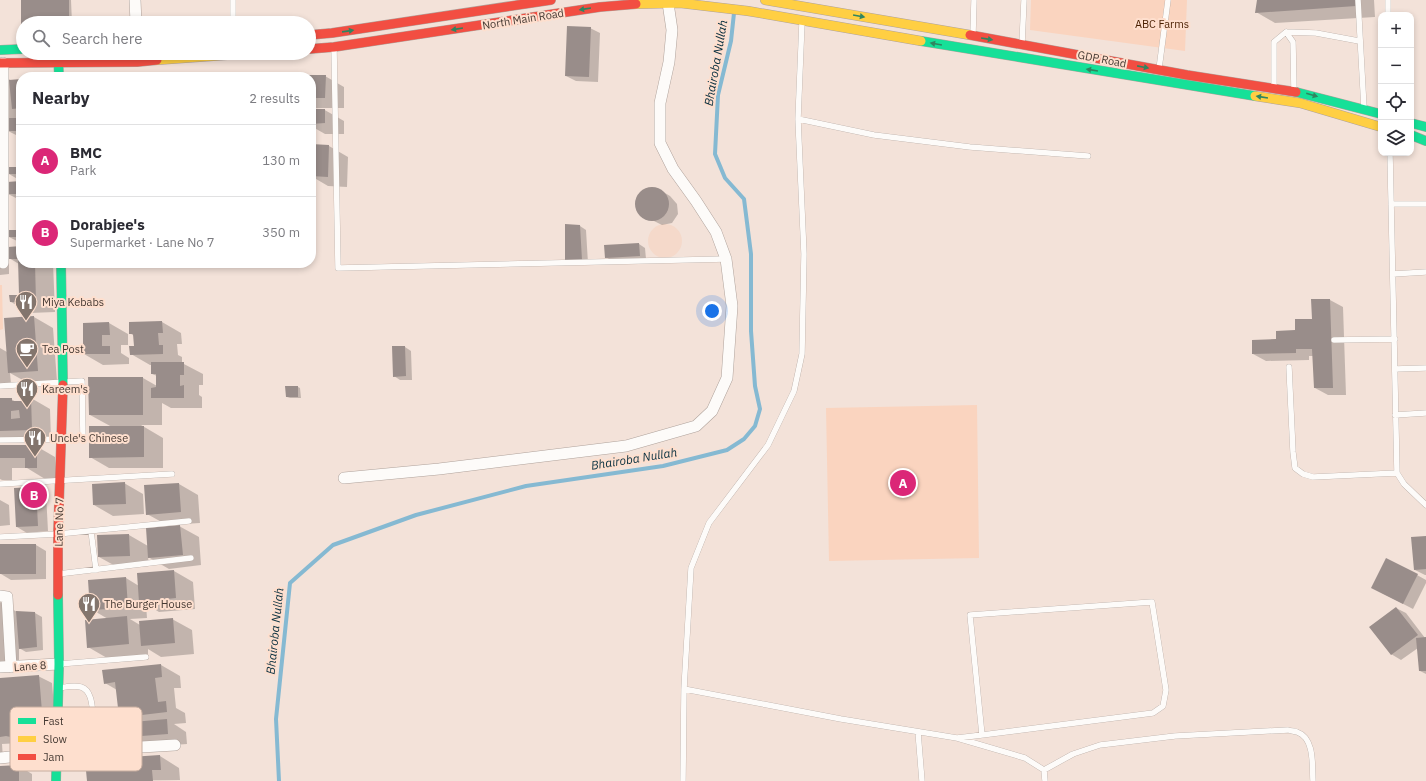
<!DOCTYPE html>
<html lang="en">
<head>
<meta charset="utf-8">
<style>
  body { margin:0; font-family:"IBM Plex Sans",sans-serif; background:#f2f2f3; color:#2b2b33 }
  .controls { position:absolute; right:12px; top:12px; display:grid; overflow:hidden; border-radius:8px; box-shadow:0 2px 6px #0003 }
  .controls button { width:36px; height:36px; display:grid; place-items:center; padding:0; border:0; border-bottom:1px solid #e1e1e2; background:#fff; color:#2b2b33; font:20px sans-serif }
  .you { position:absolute; left:712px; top:311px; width:14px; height:14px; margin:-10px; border:3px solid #fff; border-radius:50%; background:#1a73e8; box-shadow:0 0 0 6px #1a73e833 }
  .badge { display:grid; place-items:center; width:26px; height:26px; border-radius:50%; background:#db2777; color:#fff; font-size:13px; font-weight:700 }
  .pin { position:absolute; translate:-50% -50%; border:2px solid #fff; box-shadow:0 1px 4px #0006 }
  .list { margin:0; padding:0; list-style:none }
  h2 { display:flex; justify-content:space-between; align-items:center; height:52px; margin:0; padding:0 16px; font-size:17px }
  h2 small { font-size:13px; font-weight:400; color:#7c7c81 }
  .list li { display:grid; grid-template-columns:26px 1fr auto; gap:12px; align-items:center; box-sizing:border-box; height:72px; padding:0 16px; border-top:1px solid #e1e1e2 }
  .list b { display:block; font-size:15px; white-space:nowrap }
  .list p { margin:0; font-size:13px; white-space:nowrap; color:#7c7c81 }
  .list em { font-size:13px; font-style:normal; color:#7c7c81 }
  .icon { flex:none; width:22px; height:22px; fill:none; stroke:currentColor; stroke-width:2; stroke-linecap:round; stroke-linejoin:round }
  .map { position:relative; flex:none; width:1426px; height:781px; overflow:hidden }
  .search { position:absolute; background:#fff; box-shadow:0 2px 6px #0003; left:16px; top:16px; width:300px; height:44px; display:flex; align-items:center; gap:10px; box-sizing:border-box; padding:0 14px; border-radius:22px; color:#7c7c81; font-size:15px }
  .panel { position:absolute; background:#fff; box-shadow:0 2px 6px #0003; left:16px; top:72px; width:300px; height:196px; border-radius:16px }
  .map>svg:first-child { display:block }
  .built { fill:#f5d9ca }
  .green { fill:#fad4bf }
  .shadow { fill:#0003 }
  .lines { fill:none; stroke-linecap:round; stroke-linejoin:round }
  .stream { stroke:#85b9d2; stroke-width:4 }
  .building { fill:#998d8a; fill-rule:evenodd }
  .lane-casing { stroke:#afa29b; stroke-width:6 }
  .street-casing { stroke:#afa29b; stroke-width:12 }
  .fast-casing { stroke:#afa29b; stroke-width:10 }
  .slow-casing { stroke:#afa29b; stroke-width:10 }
  .jam-casing { stroke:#afa29b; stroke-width:10 }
  .lane { stroke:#fdfbf9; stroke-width:5.5 }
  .street { stroke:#fdfbf9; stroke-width:11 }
  .fast { stroke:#16e098; stroke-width:9 }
  .slow { stroke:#ffcf43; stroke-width:9 }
  .jam { stroke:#f24e42; stroke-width:9 }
  .oneway { fill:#308560 }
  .labels { text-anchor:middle; stroke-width:4; stroke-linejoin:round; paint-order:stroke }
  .street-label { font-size:11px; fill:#463a33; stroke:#fedfce }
  .park-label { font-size:11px; fill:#4a1f00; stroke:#fedfce }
  .poi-label { font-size:11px; fill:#463a33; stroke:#fedfce; text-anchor:start }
  .water-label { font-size:12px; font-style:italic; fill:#082f3f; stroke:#fedfce }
  .key { fill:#fedfce; stroke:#c7aea0; stroke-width:1 }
  .key-label { font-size:11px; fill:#463a33 }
</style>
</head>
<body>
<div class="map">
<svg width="1426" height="781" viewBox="0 0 1426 781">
  <rect width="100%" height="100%" fill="#f3e2d9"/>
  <path class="built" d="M648 241a17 17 0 1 1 34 0a17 17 0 1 1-34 0Z"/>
  <path class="green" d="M1031 0H1187L1185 51 1030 30Z
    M0 285H2L3 329 0 330Z
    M977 405 979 558 829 561 826 408Z"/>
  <path class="shadow" d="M22 0H71L72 23H23V33Z
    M1258 0H1374L1375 17 1275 23 1256 12Z
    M590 28 600 33 598 82 576 81 566 76Z
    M0 74 12 81 21 80V112L17 111V119H21V181L9 174V176H0L8 131 9 168H19L18 136 8 131Z
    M325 76 344 87V108H315L311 106V77H296Z
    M323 109 344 121V134H325L311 126V110Z
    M311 145 329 146 348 157 347 187 328 186 311 176Z
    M21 182V243L9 237 19 231 18 199 8 194Z
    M650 188 660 190 670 196 677 204 678 214 672 223 662 225 642 215 639 212 637 202 641 193Z
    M580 226 586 230 588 263H572Z
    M0 232 8 248 21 247V263H53L55 312 30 313 11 302 20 296 19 264 9 258V274L0 275Z
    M639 244 645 248 646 259 612 261 606 257Z
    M1330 300 1343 307 1346 395H1328L1315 388 1313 356H1309V360L1266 361 1253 354 1277 340 1297 331 1313 319Z
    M34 317 53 328 57 381 28 383 10 373 11 384H0V348L7 352Z
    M162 322 181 333 182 344H177L178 355 182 357V363L203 374V385H199V395L202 397V408H171L162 403V425H141L163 438V468H109L90 457 112 427 90 415 143 378 157 386V376L152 374V365H150L131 354 135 347 134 336 130 333V323Z
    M109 323 128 334V345H121V353L129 358V364L103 365 84 354Z
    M405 347 411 351 412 380H400L394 376Z
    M298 387 300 388 301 398H290L287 397Z
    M31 398 50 409 51 440 0 442V399H11L16 402H24Z
    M0 446H36L55 457 56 478 45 479 27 468H12V480H2L0 479Z
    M124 483 143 494 144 514 113 516 94 505Z
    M179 484 198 495 200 523 167 525 147 514Z
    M36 488 46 493 48 531 27 533 17 527Z
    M0 500 9 505 10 525 0 526Z
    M179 526 199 537 201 565 169 569 148 557 149 566 119 568 99 557 129 535 148 546Z
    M1426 537V575H1425L1415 570Z
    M36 545 46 551V579L11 580 1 574Z
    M174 571 193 582 195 609 159 612 146 604 147 618 130 619 140 625 172 619 192 630 194 654 161 657 148 649V654L107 658 88 647 108 619 91 609 126 578 139 586Z
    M1417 575 1426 580V583L1413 609 1382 593Z
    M0 602 17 612 35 613 42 617 43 650 26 652 19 648V661L0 662Z
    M1396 608 1406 613 1425 638H1426V674L1420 671 1418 648 1401 660 1391 654Z
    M161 665 180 676 181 688H174L176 708 185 713 186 723 174 724 186 732 187 744 108 750 89 739 120 724 109 718 119 708 117 690 105 683Z
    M38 676 52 683 57 743 29 745 20 743 2 744 3 759 0 760V679Z
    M160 756 179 768 180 780 88 781Z
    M19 766 32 774V781H0V767Z"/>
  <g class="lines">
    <path class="stream" d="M279 781 276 719 290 583 333 545 416 515 526 486 663 466 727 450 744 439 755 426 760 409 755 386 751 331V254L744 199 725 178 715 154 718 95 731 41 734 13"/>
  </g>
  <path class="building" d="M21 0H69V23H23V33H21Z
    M1257 0H1355L1356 6 1255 13Z
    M567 26 591 27 589 77 565 76Z
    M295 75H326L325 98H311V77H295Z
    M21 79V108L12 109 9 80Z
    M311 109H325V123L311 124Z
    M7 118H21V174H8V167H18L17 131H7Z
    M311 144 329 145 328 177 311 176Z
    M21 181V237H8V230H18L17 194H7V182Z
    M635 204a17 17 0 1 1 34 0a17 17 0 1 1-34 0Z
    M565 224 580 225 582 260H565Z
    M639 243 640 256 605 258 604 245Z
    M21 246V263H35L36 302H10L9 295H19L18 259H9L8 247Z
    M1311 299H1330L1333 388H1314L1312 349H1296V353L1252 354V340L1276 339V331L1295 330V319H1312Z
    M34 316 38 371 8 373 4 318Z
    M162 321 163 333H158L159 345H163V354L130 355 129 346H134L133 334H129V322Z
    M109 322 110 335H102V346H110V354H83V323Z
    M392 346H405L406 376 393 377Z
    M151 362H184V375H180V386L184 385V398H151V388L156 387V374H151Z
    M88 377H143V415H89Z
    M285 386H298V397H286Z
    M31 397 32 430 0 431V398H12V401H23V398ZM19 410 20 418 11 419V411Z
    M89 426H144V457L89 458Z
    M0 445H37V468H25V458H0Z
    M125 482 126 504 93 505 92 484Z
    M179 483 181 512 146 515 144 485Z
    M36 487 38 526 16 527 14 488Z
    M180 525 183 555 148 558 146 528Z
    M129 534 130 556 98 557 97 535Z
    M1426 536V569L1414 570 1411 537Z
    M0 544H36V574H0Z
    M1386 558 1418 574 1403 604 1371 588Z
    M174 570 176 598 139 602 137 573Z
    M126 577 128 608 90 610 88 580Z
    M1396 607 1418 635 1391 655 1369 627Z
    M16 611 35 612 37 647 19 649Z
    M127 616 129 644 87 648 85 620Z
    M173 618 175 643 141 646 139 621Z
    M1426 637V671H1419L1416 638Z
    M161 664 162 677 155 678 158 702 166 701 167 712 108 719 107 709 118 708 115 682 104 684 102 670Z
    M39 675 44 736 15 738 6 736 0 737V678Z
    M167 719 168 734 88 740 87 726Z
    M160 755 161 770H152L153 781H87L85 760Z
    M19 765V781H0V766Z"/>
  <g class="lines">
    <g class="lane-casing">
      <path id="lane" d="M1358 0 1364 108
        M1388 0V15
        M233 23V0
        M1286 32 1293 42 1294 91
        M973 34 974 0
        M1022 44 1024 0
        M334 47 338 268 726 259
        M1159 69 1168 0
        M1274 88V42L1286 32 1316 33 1359 41
        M798 119 874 135 970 147 1088 156
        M1390 153 1397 473 1404 484 1426 505
        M1391 204H1426
        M1393 274 1426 272
        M1334 340 1395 339
        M1289 367 1293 452 1295 468 1303 474 1313 477 1397 473
        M1395 369 1426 368
        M0 386 82 381 83 439 0 440
        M1395 415 1426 413
        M0 484 172 474
        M91 531 96 570
        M0 537 58 534 189 521
        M58 574 191 558
        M59 664 146 657
        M59 688C65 687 74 685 81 687 94 691 92 713 94 724
        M684 689 841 719 957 738 1025 758 1044 770 1045 781
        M58 727 135 720
        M918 732 922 781
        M957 738 982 735 1153 713 1163 706 1166 690 1152 602 970 615 982 735
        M1044 770 1073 754 1100 745 1175 736 1288 730C1291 731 1295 731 1297 732 1315 738 1312 766 1313 781
        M683 781 684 689 691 568 709 523 768 445 794 391 802 354 804 254 798 119 802 22"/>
    </g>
    <g class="street-casing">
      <path id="street" d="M135 0 136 23
        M3 263V63
        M344 478 439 469 626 446 696 426 712 411 727 378 732 306 726 259 716 232 696 201 673 169 660 143V103L669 62 672 30 668 3
        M0 596 7 597 11 667
        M0 667 59 664
        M0 758 57 752 175 745"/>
    </g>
    <g class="fast-casing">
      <path id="fast" d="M921 41 1255 96
        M0 50 23 49
        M58 53 59 77
        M1296 92 1381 114
        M1411 123 1426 127
        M1411 135 1426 141
        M61 263 63 385
        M56 781 59 664 58 595"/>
    </g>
    <g class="slow-casing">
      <path id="slow" d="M765 0 970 35
        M636 4 680 3 748 11 921 41
        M157 60 255 53
        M1255 96 1300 103 1381 127"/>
    </g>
    <g class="jam-casing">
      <path id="jam" d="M309 35 332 33 551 0
        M970 35 1187 75 1296 92
        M309 49 334 47 600 7 636 4
        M0 63 137 62 157 60
        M58 595V534L63 385"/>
    </g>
    <use href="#lane" class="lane"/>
    <use href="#street" class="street"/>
    <use href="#fast" class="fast"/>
    <use href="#slow" class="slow"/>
    <use href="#jam" class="jam"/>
  </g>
  <defs><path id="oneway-solid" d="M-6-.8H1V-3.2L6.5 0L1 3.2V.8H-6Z"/></defs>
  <g class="oneway">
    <use href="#oneway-solid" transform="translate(585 9) rotate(171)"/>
    <use href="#oneway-solid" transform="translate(859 16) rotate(10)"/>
    <use href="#oneway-solid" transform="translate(457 29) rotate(171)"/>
    <use href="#oneway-solid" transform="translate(348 31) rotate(-8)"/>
    <use href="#oneway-solid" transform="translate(987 39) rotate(9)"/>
    <use href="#oneway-solid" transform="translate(936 44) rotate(-170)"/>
    <use href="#oneway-solid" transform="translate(1143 67) rotate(11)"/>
    <use href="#oneway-solid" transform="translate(1092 70) rotate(-171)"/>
    <use href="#oneway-solid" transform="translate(1312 95) rotate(16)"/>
    <use href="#oneway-solid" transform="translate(1262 97) rotate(-171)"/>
  </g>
  <defs>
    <g id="restaurant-pin" transform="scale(1.15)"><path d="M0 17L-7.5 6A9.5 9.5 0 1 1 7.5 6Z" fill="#83756d" stroke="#fedfce"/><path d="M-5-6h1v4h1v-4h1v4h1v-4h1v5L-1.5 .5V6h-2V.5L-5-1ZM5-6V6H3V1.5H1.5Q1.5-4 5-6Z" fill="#fff"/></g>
    <g id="cafe-pin" transform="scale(1.15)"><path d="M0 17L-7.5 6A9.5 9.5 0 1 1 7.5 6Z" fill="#83756d" stroke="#fedfce"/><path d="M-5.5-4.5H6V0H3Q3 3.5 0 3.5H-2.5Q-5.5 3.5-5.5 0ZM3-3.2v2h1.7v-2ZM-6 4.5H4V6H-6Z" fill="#fff"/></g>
  </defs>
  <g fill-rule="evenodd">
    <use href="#restaurant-pin" x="26" y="302"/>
    <use href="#cafe-pin" x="27" y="349"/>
    <use href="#restaurant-pin" x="27" y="389"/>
    <use href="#restaurant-pin" x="35" y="438"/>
    <use href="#restaurant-pin" x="89" y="604"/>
  </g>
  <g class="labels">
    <g class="street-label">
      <text transform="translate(523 19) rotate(-9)" y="4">North Main Road</text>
      <text transform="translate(1102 59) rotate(11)" y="4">GDP Road</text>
      <text transform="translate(59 522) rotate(-89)" y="4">Lane No 7</text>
      <text transform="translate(30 666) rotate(-4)" y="4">Lane 8</text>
    </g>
    <g class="park-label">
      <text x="1162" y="28">ABC Farms</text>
    </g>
    <g class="poi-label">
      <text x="42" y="306">Miya Kebabs</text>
      <text x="42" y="353">Tea Post</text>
      <text x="42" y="393">Kareem's</text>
      <text x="50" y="442">Uncle's Chinese</text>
      <text x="104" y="608">The Burger House</text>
    </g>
    <g class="water-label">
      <text transform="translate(716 63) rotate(-80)" y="4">Bhairoba Nullah</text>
      <text transform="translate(634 459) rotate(-9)" y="4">Bhairoba Nullah</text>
      <text transform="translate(275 631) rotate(-84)" y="4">Bhairoba Nullah</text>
    </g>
  </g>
  <rect x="10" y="707" width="132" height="64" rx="6" class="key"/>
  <rect x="18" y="718" width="18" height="6" fill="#16e098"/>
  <rect x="18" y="736" width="18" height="6" fill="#ffcf43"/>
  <rect x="18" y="754" width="18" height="6" fill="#f24e42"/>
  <g class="key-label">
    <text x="43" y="725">Fast</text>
    <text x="43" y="743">Slow</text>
    <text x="43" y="761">Jam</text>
  </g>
</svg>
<div class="controls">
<button>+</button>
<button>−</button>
<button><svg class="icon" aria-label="locate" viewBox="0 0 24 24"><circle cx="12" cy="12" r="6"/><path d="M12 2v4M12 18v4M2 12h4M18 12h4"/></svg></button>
<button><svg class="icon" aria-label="layers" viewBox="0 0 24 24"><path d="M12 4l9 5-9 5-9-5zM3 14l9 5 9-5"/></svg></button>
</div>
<div class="you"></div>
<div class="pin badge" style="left:903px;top:483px">A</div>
<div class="pin badge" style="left:34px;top:495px">B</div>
<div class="search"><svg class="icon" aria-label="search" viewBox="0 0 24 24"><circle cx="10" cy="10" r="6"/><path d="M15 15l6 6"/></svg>Search here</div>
<section class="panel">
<h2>Nearby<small>2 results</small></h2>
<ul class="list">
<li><span class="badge">A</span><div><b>BMC</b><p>Park</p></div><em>130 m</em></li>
<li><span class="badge">B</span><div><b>Dorabjee's</b><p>Supermarket · Lane No 7</p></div><em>350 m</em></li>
</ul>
</section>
</div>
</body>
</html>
